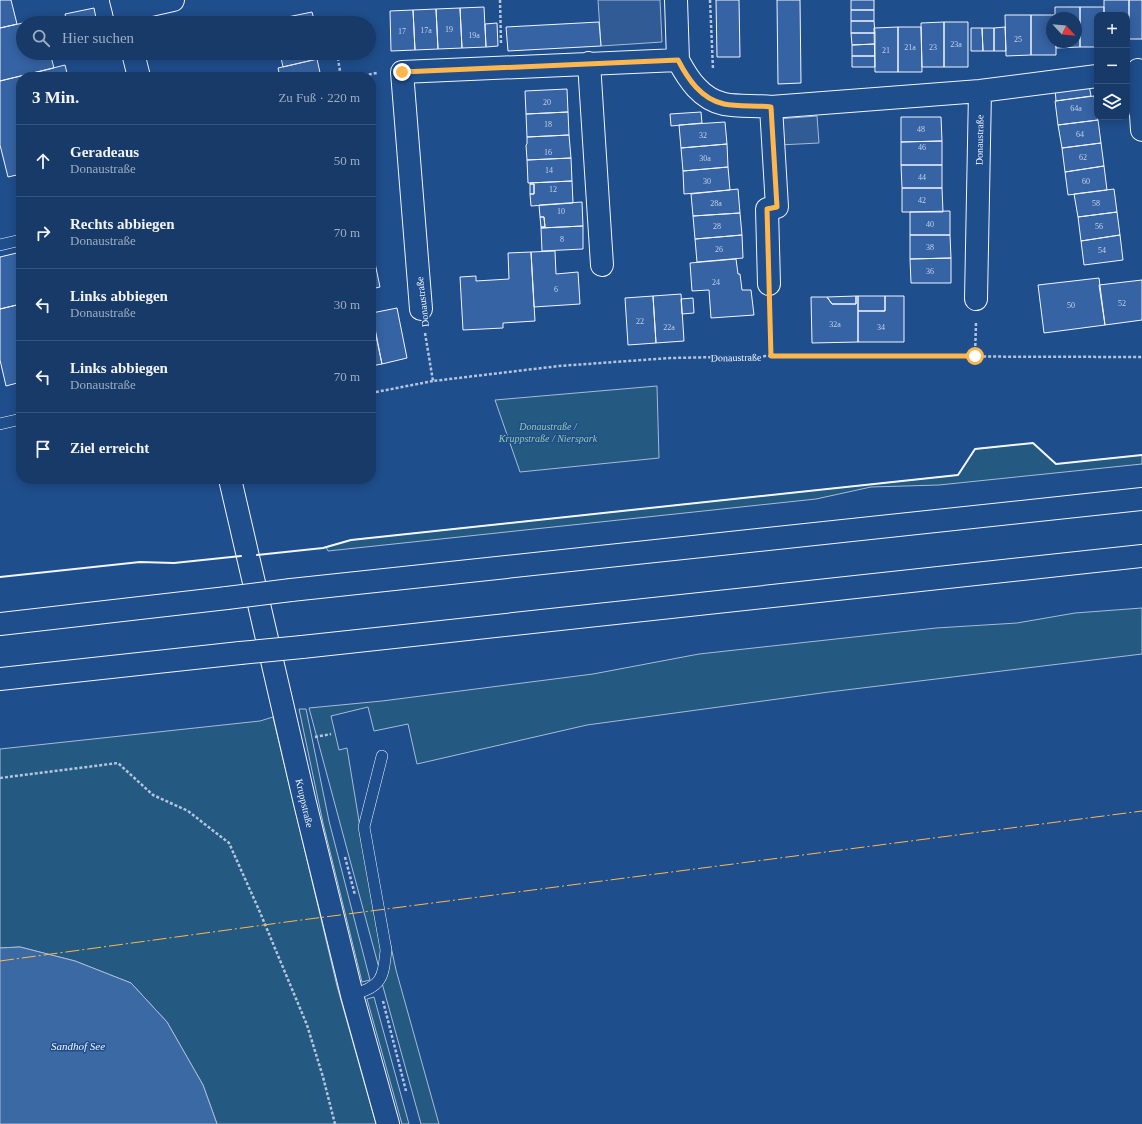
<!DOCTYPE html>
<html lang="de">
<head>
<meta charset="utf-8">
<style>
  body { margin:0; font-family:Georgia,serif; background:#244571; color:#f1f3f6 }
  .controls { position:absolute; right:12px; top:12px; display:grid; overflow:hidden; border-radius:8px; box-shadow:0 2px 10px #0003 }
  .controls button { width:36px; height:36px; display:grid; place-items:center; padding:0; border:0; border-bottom:1px solid #36547d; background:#173a69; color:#f1f3f6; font:20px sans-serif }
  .compass { position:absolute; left:1046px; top:12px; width:36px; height:36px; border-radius:50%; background:#173a69; box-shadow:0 2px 10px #0003; rotate:116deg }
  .stop { position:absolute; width:12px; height:12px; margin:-9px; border:3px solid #ffb74d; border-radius:50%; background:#fff }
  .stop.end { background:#ffb74d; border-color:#fff; box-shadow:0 1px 4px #0008 }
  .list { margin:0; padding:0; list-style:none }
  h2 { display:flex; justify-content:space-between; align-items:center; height:52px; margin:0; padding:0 16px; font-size:17px }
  h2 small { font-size:13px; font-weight:400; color:#9eadc0 }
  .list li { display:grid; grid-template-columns:26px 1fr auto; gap:12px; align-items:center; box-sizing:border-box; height:72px; padding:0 16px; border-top:1px solid #36547d }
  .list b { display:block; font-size:15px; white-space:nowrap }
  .list p { margin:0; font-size:13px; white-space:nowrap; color:#9eadc0 }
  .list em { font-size:13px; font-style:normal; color:#9eadc0 }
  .icon { flex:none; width:22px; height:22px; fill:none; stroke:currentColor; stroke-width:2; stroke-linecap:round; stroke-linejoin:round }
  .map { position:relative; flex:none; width:1142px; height:1124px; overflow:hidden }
  .search { position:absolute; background:#173a69; box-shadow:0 2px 10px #0003; left:16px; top:16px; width:360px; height:44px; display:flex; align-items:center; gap:10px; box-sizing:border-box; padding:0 14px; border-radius:22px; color:#9eadc0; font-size:15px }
  .panel { position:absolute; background:#173a69; box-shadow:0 2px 10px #0003; left:16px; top:72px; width:360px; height:412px; border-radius:16px }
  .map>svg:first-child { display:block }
  .green { fill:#245a82; stroke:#a8bbd7 }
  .parking { fill:#305b95; stroke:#a8bbd7 }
  .water { fill:#3b69a3; stroke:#a8bbd7 }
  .building { fill:#3563a3; stroke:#f2f6ff }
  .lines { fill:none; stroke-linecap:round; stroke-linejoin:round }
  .lane-casing { stroke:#f2f6ff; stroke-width:12 }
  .street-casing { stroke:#f2f6ff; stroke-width:24 }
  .secondary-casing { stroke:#f2f6ff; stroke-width:24 }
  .highway-casing { stroke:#f2f6ff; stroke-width:24 }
  .path { stroke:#b3c4dc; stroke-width:2.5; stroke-dasharray:3 2; stroke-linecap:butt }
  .lane { stroke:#1f4e8c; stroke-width:11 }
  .street { stroke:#1f4e8c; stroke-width:22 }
  .secondary { stroke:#1f4e8c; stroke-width:22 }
  .highway { stroke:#1f4e8c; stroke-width:22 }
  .highway-bridge-casing { stroke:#f2f6ff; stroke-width:24; stroke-linecap:butt }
  .highway-bridge { stroke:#1f4e8c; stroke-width:22 }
  .wall { stroke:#f2f6ff; stroke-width:2 }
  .power { stroke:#ffb74d; stroke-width:1; stroke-dasharray:14 3 2 3; stroke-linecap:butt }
  .route { stroke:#ffb74d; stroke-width:5 }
  .labels { text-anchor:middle; stroke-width:3; stroke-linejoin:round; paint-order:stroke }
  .number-label { font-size:8px; fill:#c3d1e8 }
  .street-label { font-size:10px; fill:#f2f6ff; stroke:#1f4e8c }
  .park-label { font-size:10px; font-style:italic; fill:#97c8a6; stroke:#1f4e8c }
  .water-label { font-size:11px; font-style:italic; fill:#f2f6ff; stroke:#1f4e8c }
</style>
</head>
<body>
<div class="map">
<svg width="1142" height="1124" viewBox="0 0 1142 1124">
  <rect width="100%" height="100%" fill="#1f4e8c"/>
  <path class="green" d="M657 386 659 458 520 472 495 400Z
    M1033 443 1056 464 1142 455V464L939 485 871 487 816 499 328 551 326 547 351 540 958 475 975 449Z
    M1142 608V654L829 692 587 725 417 764 408 724 374 731 368 707 331 716 339 750 347 748 360 827 383 945 379 968 309 708 382 701 593 674 699 654 936 628 1017 623 1075 613Z
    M299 709H306L329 821 370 980 362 982 323 823Z
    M273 717 337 986 376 1124H217L203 1085 167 1022 131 983 75 961 20 947 0 948V749L260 721Z
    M390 942 396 970 439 1124H421L382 983Z
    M374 997 409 1124H402L367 999Z"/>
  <path class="parking" d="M598 0H660L662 42 601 46Z
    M817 116 819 143 779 145 777 119Z"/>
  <path class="water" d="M20 947 75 961 131 983 167 1022 203 1085 217 1124H0V948Z"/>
  <path class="building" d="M0 0H11L17 24 0 28Z
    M716 0H739L740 57H717Z
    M777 0H800L801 83 778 84Z
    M851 0H874V10H851Z
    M1104 0H1129V39H1127V15H1104Z
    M1129 0H1142V39H1129Z
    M484 7 486 47 462 48 460 8Z
    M1055 7H1080V47L1056 48V42H1076V18H1055Z
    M1080 7H1104V15H1097V47H1080Z
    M94 8 97 23H67L65 14Z
    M460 8 462 48 438 49 436 9Z
    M436 9 438 49 415 50 413 10Z
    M413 10 415 50 391 51 390 11Z
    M851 10H874V21H851Z
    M312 12 315 23H274L273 20Z
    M1005 15H1031V55L1006 56Z
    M1031 15H1055V18H1052V42H1056V55H1031Z
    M42 19 43 23H24Z
    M851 21H874L875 33H851Z
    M599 22 601 46 508 51 506 27Z
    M944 22H968V67H944Z
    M944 22V67H922L921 23Z
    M23 23V53H50L54 68 0 81V28Z
    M497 23 498 46 486 47 485 24Z
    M898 27H921L922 72H898Z
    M898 27V72H875L874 28Z
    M1005 27 1006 51H994V28Z
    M971 28H982L983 51H971Z
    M982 28H994V51H983Z
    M851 33H875V44L852 45Z
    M875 44V56H852V45Z
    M74 53H99L75 59Z
    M280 53H321L322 58 283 67Z
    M852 56H875V67H852Z
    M317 59 321 77H280L278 68Z
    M65 65 68 77H21V174L8 177 0 145V81Z
    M1089 85 1091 96 1056 101 1055 89Z
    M567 89 568 112 526 114 525 91Z
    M1094 96 1098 120 1058 125 1055 101Z
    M568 112 569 135 527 137 526 114Z
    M701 112 702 123 671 126 670 114Z
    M901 117H941L942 141 901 142Z
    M1098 120 1101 143 1062 148 1058 125Z
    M725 122 727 144 681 148 679 125Z
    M569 135 571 158 527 160 526 145 527 144V137Z
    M942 141V165H901V142Z
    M1101 143 1104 166 1065 172 1062 148Z
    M727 144 728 167 683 171 681 148Z
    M571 158 572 181 528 183 527 160Z
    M901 165H942V188H902Z
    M1104 166 1107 190 1068 195 1065 172Z
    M728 167 730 190 684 194 683 171Z
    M572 181 573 203 531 206 530 194H534V184H530V183Z
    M530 184H534V194H530Z
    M902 188H942L943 212H902Z
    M738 189 740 213 693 216 691 194Z
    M1114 189 1117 212 1078 217 1074 194Z
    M582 202 583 226 541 228V227H545L544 217H540L539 205Z
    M950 211V235H910V212Z
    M1117 212 1120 235 1081 241 1078 217Z
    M740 213 742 235 695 239 693 216Z
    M540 217H544L545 227H541Z
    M583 226V249L542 251 541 228Z
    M742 235 743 258 697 262 695 239Z
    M910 235H950L951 258 910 259Z
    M1120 235 1123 260 1084 265 1081 241Z
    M371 245 375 263 371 264Z
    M555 251 556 274 578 272 580 304 534 307 531 252Z
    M21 252V304L0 309V257Z
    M531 252 535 321 503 323V328L463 330 460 277 476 276V281L509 279 508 253Z
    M951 258V283H911L910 259Z
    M736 259 738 274H740L742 290H751L754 315 711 318 709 290 692 291 690 263Z
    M375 263 380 287 371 289V264Z
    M1099 278 1105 325 1044 333 1038 285Z
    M1142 280V320L1105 325 1099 285Z
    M681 294 684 341 656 343 653 296Z
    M653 296 656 343 628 345 625 298Z
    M856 296H858V342L812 343 811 297H827L832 304H856Z
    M856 296V304H832L827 297Z
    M858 296H885V311H858Z
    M885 296H904V342H858V311H885Z
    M693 298 694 313 682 314 681 299Z
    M21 304V382L6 386 0 360V309Z
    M397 308 407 358 382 364 372 313Z
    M371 313 382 364 371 366Z"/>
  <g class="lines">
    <g class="lane-casing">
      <path id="lane" d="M0 245 21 240
        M0 424 21 419
        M352 995C382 986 383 979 386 950L364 827 382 756"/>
    </g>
    <g class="street-casing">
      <path id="street" d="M124 11 173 0
        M678 60C688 79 701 99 724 104 739 107 756 105 771 107L777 207 767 209 769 284
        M589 63 602 265
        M1138 70 1142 130
        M771 107 980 91 1097 76
        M976 299 980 91
        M421 309 402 72 678 60 676 0"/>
    </g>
    <g class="secondary-casing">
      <path id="secondary" d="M121 0 127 23
        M133 53 139 77
        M230 479 305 803 352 995 388 1124"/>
    </g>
    <g class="highway-casing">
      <path id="highway" d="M291 590 1142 499
        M0 624 227 598
        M302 647 1142 556
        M0 679 240 653"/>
    </g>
    <path class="path" d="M500 0 501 43
      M710 0 713 69
      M337 53 341 77
      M354 77 377 73
      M770 307 771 356
      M425 333 433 381 559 366 670 358 771 356 1142 357
      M975 356 976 323
      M371 393 433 381
      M315 737 331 734
      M0 778 118 763 153 795 188 811 229 843 259 910 307 1025 323 1077 335 1124
      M345 857 355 895
      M383 1001 406 1091"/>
    <use href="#lane" class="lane"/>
    <use href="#street" class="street"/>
    <use href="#secondary" class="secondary"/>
    <use href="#highway" class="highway"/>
    <g class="highway-bridge-casing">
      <path id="highway-bridge" d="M227 598 291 590
        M240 653 302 647"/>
    </g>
    <use href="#highway-bridge" class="highway-bridge"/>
    <path class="wall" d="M257 555 323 548 351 540 958 475 975 449 1033 443 1056 464 1142 455
      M0 577 140 562 174 563 241 556"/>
    <path class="power" d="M0 961 286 922 1142 811"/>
  </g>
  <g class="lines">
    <path class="route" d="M402 72 678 60C688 79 701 99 724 104 739 107 756 105 771 107L777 207 767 209 771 356H975"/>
  </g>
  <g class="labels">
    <g class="number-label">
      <text x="449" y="32">19</text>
      <text x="426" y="33">17a</text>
      <text x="402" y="34">17</text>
      <text x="474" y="38">19a</text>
      <text x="1018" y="42">25</text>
      <text x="956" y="47">23a</text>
      <text x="910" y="50">21a</text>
      <text x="933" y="50">23</text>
      <text x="886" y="53">21</text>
      <text x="547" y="105">20</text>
      <text x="1076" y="111">64a</text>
      <text x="548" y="127">18</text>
      <text x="921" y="132">48</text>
      <text x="1080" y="137">64</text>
      <text x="703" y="138">32</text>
      <text x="922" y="150">46</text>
      <text x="548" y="155">16</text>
      <text x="1083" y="160">62</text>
      <text x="705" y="161">30a</text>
      <text x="549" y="173">14</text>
      <text x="922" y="180">44</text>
      <text x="707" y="184">30</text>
      <text x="1086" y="184">60</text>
      <text x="553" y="192">12</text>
      <text x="922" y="203">42</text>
      <text x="716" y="206">28a</text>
      <text x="1096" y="206">58</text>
      <text x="561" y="214">10</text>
      <text x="930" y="227">40</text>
      <text x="717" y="229">28</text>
      <text x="1099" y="229">56</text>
      <text x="562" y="242">8</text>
      <text x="930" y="250">38</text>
      <text x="719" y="252">26</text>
      <text x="1102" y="253">54</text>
      <text x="930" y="274">36</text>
      <text x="716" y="285">24</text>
      <text x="556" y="292">6</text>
      <text x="1122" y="306">52</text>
      <text x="1071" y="308">50</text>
      <text x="640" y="324">22</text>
      <text x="835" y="327">32a</text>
      <text x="669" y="330">22a</text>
      <text x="881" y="330">34</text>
    </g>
    <g class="street-label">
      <text transform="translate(979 140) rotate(-89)" y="4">Donaustraße</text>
      <text transform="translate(422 302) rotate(-97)" y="4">Donaustraße</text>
      <text transform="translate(736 357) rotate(-1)" y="4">Donaustraße</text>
      <text transform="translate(305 803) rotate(77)" y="4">Kruppstraße</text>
    </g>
    <g class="park-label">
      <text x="548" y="430">Donaustraße /<tspan x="548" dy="12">Kruppstraße / Nierspark</tspan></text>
    </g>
    <g class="water-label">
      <text x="78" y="1050">Sandhof See</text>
    </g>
  </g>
</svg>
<div class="controls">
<button>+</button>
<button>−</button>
<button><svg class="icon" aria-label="layers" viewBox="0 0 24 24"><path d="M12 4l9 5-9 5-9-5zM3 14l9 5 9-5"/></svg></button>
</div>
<svg class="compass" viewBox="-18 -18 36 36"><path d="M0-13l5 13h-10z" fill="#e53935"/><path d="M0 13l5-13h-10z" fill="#9eadc0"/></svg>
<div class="stop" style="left:975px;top:356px"></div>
<div class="stop end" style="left:402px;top:72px"></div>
<div class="search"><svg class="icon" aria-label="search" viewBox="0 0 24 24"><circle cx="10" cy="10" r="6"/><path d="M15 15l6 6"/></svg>Hier suchen</div>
<section class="panel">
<h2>3 Min.<small>Zu Fuß · 220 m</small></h2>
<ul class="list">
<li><svg class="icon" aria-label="ahead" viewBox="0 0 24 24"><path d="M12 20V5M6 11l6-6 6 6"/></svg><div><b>Geradeaus</b><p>Donaustraße</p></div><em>50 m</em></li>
<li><svg class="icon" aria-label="right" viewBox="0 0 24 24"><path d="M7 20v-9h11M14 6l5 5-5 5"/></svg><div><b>Rechts abbiegen</b><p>Donaustraße</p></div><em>70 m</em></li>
<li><svg class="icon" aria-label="left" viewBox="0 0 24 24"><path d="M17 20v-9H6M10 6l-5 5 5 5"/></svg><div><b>Links abbiegen</b><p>Donaustraße</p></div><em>30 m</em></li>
<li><svg class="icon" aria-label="left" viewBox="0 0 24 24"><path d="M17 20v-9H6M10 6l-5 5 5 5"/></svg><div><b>Links abbiegen</b><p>Donaustraße</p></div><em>70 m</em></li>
<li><svg class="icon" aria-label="arrive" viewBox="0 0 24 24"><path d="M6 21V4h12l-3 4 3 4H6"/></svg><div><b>Ziel erreicht</b></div></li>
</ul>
</section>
</div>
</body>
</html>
